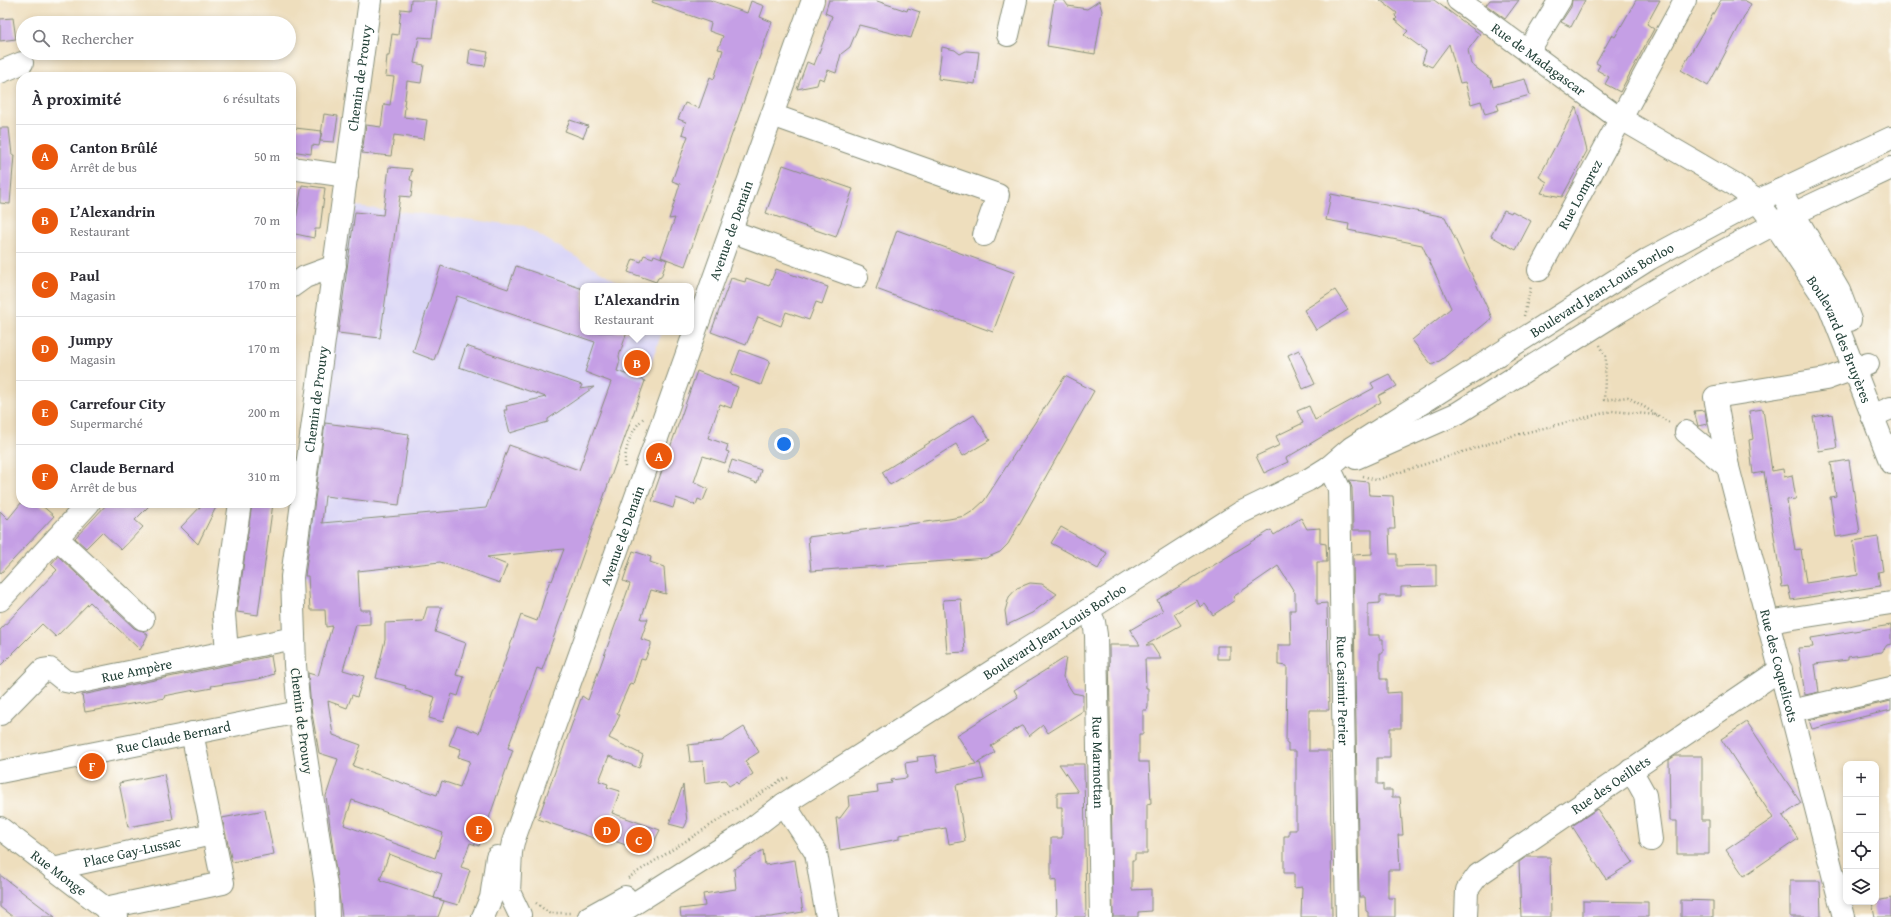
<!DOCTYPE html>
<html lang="fr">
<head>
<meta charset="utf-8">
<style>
  body { margin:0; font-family:"Gentium Book Plus",serif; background:#f2f2f3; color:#2b2b33 }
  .controls { position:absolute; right:12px; bottom:12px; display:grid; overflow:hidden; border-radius:8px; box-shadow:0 2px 6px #0003 }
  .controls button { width:36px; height:36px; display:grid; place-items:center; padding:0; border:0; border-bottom:1px solid #e1e1e2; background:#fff; color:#2b2b33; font:20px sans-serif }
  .you { position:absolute; left:784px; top:444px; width:14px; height:14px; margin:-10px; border:3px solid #fff; border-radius:50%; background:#1a73e8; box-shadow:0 0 0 6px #1a73e833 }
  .badge { display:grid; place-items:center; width:26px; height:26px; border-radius:50%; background:#ea580c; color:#fff; font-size:13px; font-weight:700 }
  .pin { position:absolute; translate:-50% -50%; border:2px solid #fff; box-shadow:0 1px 4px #0006 }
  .popup { position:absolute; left:580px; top:283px; width:114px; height:52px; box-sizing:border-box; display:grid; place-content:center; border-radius:8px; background:#fff; filter:drop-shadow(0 1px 3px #0005); font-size:13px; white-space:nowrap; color:#7c7c81 }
  .popup b { font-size:15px; color:#2b2b33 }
  .popup::after { content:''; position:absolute; left:50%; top:100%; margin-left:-8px; border:8px solid transparent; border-top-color:#fff }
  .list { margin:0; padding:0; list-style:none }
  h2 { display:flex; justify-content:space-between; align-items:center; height:52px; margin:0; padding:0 16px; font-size:17px }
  h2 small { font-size:13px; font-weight:400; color:#7c7c81 }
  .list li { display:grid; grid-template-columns:26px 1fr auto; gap:12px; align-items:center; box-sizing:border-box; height:64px; padding:0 16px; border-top:1px solid #e1e1e2 }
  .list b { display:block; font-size:15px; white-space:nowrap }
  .list p { margin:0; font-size:13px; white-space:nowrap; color:#7c7c81 }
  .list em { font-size:13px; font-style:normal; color:#7c7c81 }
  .icon { flex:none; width:22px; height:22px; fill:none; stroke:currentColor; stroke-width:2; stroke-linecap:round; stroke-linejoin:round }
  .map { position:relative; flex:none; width:1891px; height:917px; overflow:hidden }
  .search { position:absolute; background:#fff; box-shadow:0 2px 6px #0003; left:16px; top:16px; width:280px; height:44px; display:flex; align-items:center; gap:10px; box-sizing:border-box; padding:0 14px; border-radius:22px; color:#7c7c81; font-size:15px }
  .panel { position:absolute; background:#fff; box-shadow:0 2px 6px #0003; left:16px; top:72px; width:280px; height:436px; border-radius:16px }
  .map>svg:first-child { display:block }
  .built { fill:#dad6f7 }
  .building { fill:#c59fe5; fill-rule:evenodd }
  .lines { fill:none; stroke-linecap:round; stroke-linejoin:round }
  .minor-casing { stroke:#868e78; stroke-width:24 }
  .major-casing { stroke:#868e78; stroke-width:24 }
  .path { stroke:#868e78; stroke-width:2.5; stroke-dasharray:1 3; stroke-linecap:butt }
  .minor { stroke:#fff; stroke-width:22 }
  .major { stroke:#fff; stroke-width:22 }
  .labels { text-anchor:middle; stroke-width:3.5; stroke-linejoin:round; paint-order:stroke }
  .street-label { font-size:14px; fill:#1f3d34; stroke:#fdfcf7 }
</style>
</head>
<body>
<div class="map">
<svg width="1891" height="917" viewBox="0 0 1891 917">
  <rect width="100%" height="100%" fill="#fdfcf7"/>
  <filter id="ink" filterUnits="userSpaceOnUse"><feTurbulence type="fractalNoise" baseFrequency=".025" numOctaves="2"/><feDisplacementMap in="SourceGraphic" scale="8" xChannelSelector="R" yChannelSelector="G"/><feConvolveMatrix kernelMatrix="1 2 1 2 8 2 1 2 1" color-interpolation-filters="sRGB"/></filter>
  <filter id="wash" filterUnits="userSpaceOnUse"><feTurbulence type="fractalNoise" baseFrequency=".012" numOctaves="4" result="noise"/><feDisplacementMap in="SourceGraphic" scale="16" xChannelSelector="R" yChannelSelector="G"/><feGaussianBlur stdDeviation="0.9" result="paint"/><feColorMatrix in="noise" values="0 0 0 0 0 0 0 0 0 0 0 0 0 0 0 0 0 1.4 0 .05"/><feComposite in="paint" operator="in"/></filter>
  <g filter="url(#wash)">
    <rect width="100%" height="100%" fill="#eedebd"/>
    <path class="built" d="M347 205 524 226 625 286H583V332H662L585 547 295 579Z"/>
    <g id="blocks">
      <path class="building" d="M411 0H437L432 38 419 37 414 63 424 65 421 83 407 81 404 106 405 107 404 117 427 120 424 139 394 135 391 156 362 153 366 125 381 127 384 104 390 105 394 77 385 76 387 56H389L392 34 398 35 401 9 410 10Z
        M653 0H710L747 13 751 1 764 6 760 17 772 22 685 266 661 257 675 218 669 219 680 184 672 181 688 136 682 134 686 122 678 119 685 103 699 108 710 77 714 79 723 50 718 49 723 36 709 31 711 23 652 2Z
        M829 0H874L907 11 908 8 920 12 911 38 859 25 850 47 841 54 836 73 828 70 824 80 819 78 817 85 797 89 807 62 814 65 825 37 832 16 825 13Z
        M1054 0H1064L1068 6 1087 9 1099 1 1102 11 1095 54 1047 46Z
        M1380 0H1434L1480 34 1468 50 1471 64 1491 79 1493 87 1525 79 1530 95 1497 104 1499 110 1485 114 1481 101 1471 104 1465 82 1460 83 1449 44 1432 67 1422 63 1426 51 1404 35 1408 31 1395 20 1397 18 1395 16 1397 13Z
        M1490 0H1519L1505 19 1486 5Z
        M1572 0H1585L1571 27 1561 22 1571 7Z
        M1636 0H1660L1647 24 1654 29 1620 92 1605 84 1609 77 1597 70 1600 65 1596 63 1612 35 1615 37Z
        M1721 0H1744L1751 4 1708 86 1681 70Z
        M13 18 16 39 0 41V19Z
        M942 47 955 50 960 54 966 51 979 52 975 84 938 79Z
        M470 49 488 52 485 66 468 64Z
        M1576 107 1587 151 1562 197 1541 193 1547 182 1539 177Z
        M324 114 338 116 334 142 320 141Z
        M570 120 588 126 583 138 565 131Z
        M0 128H9L12 155H14L10 204 0 203Z
        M295 128 322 131 319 146 312 145 311 154 291 151Z
        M783 165 853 189 836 237 766 213Z
        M389 167 412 169 410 180 413 181 411 197 400 196 380 338 338 333 355 212 383 215Z
        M302 185 325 188 320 229H315L314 238 291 233V219H296Z
        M1331 194 1445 217 1492 318 1441 360 1432 365 1412 340 1451 308 1422 245 1348 230 1349 224 1326 220Z
        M1504 210 1511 213 1512 211 1531 221 1516 250 1491 236Z
        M897 230 1015 273 993 332 876 289Z
        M644 255 653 258 654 255 667 260 661 277 658 278 656 282 628 272 633 259 641 262Z
        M441 266 508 289 516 266 583 289V332H627L619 356 620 361 617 371 645 381 542 670 537 668 508 748 513 750 483 835 479 846 470 843 461 867 470 870 458 905 434 898 442 874 389 854 380 880 444 901 438 917H342L326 796 338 759 319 753 311 708 308 673 318 676 332 626 326 627 325 610H310L308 576H305L325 423 409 434 399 505 325 496 322 523 486 508 509 445 579 470 611 382 585 372 595 342 457 296 434 360 413 352ZM564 549 552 581 550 580 537 621 521 615 479 733 457 725 449 745 461 749 458 757 470 761 460 787 442 781 437 795 353 766 361 745 333 735 328 701 347 708 352 695 357 697 364 676 343 670 356 625 370 624V610H360L358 571 440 562 500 583 507 565 487 557ZM352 800 443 833 435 858 344 825Z
        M776 269 828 287 822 304 816 302 809 320 786 312 781 326 758 317 746 345 711 332 731 278 745 282 746 278 769 286Z
        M1335 290 1348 310 1316 330 1304 310Z
        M466 346 582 385 580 389 594 387 548 419V422L510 433 504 410H507L506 406 546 397 459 367Z
        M740 350 770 361 761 385 731 374Z
        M1299 350 1315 384 1303 389 1288 355Z
        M697 371 738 387 731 408 720 404 708 438 728 445 726 451 729 452 725 463 703 456 694 482 708 489 703 501 698 499 696 505 676 498 673 508 652 501 654 496H653Z
        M1389 374 1397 386 1378 396 1381 402 1286 458 1288 462 1264 473 1256 456 1280 445 1276 436 1303 423 1297 411 1309 406 1315 420 1374 388 1371 383Z
        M1065 376 1094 391 1008 544 1000 552 986 558 811 571 808 537 949 519 965 516 973 511 984 501Z
        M1763 409 1772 471 1783 469 1784 477 1792 475 1796 499 1787 500 1795 550 1801 549 1806 583 1858 575 1853 541 1878 537 1883 571 1878 572 1880 586 1791 600 1788 586 1782 587 1764 472 1753 474 1749 440 1753 439 1749 411Z
        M1705 410 1707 424 1698 426 1694 411Z
        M1832 414 1837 448 1819 451 1813 417Z
        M974 415 990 440 963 456 956 444 890 485 882 472Z
        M732 460 761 470 757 483 728 472Z
        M1849 460 1860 533 1836 537 1830 497 1836 496 1831 463Z
        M1349 480 1368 482 1369 495 1393 496 1395 529H1389L1390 554H1397V566L1436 565V586L1401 587V596H1380V603L1368 604V635H1380V639H1383V653H1380V679H1387V693L1401 692V728H1390V758H1377V784H1383V790H1392V797H1400L1403 835H1398L1400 870H1388V898H1395V917H1368V912L1366 911 1365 897H1359L1353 555 1372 554V530H1353L1352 488Z
        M21 503H39L54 516 0 574V511L8 519Z
        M108 503H152L135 520 143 527 121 550 102 532 86 548 75 538Z
        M204 503H218L198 544 181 527Z
        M252 503H273L258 615 237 612Z
        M1301 518 1307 529 1320 528V543L1326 544 1327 562H1317V604L1327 603 1329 710H1309V751H1330L1332 917H1301L1302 887 1294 888V873H1284V836H1289V830H1296V751H1288V743H1286L1287 666 1278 665V645H1291L1290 610H1295V593L1278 566 1233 597 1235 600 1213 615 1205 604 1200 607 1197 600 1174 614 1181 625 1146 645H1152L1161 659H1145L1146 688H1148V707L1147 710H1143V734H1139V762H1149L1151 803 1147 804V854H1135V860H1132V890L1151 889V911L1138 912V917H1113L1109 645H1140L1130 630 1163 611 1157 600 1271 530 1274 535Z
        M1061 527 1107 553 1098 569 1051 543Z
        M633 551 651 557 650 562 664 567 666 594 651 590 641 619H648L641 639 651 642V645L645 660 641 659 633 684 630 683 617 713 620 715 609 738 643 755 639 768 609 756 599 781 608 784 607 787 620 791 612 813 660 830 654 842H652L648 853 609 839 608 843 538 819 582 696 588 700 625 598 630 584 623 581Z
        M58 556 134 628 143 631 148 635 140 650 90 602 56 637 42 624 0 666V630L57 570 51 564Z
        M1030 583 1042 584 1057 594 1032 613 1007 625 1005 611 1009 597 1017 588Z
        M961 599 965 652 947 653 943 600Z
        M427 607H442L435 632 466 643 456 675 464 677 458 696 452 694 443 722 429 718 435 697 405 688 406 686 376 678 385 640V623L423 621Z
        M1891 625V644L1887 645 1882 652 1848 657V660L1815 664 1819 692 1805 695 1798 648 1813 647 1811 638Z
        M1217 646H1230V659H1217Z
        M271 656 274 674 259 679 211 686 212 688 196 691 195 690 164 696 165 698 85 712 82 695Z
        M1066 657 1063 677 1073 693 1083 695V711L1048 733 1043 725 1029 736 1022 726H1021L991 746 995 752 976 764 957 735 1018 697 1014 690Z
        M1891 701V710L1812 729 1809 720Z
        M1747 722 1801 803 1783 816 1798 839 1744 876 1726 850 1773 818 1721 739Z
        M744 727 759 752 745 761 753 774 738 784 736 782 729 786 725 780 705 783 703 761 690 762 688 745 722 741Z
        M935 755 938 772 980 763 984 779 956 785 965 841 949 844 946 828 899 835V839L840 850 836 818H840L849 806 848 796 878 792 877 785 892 783 891 780 907 778 905 763 918 761 917 757Z
        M1675 756H1702V820H1709V854H1677V821H1670L1669 760Z
        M1059 764H1084L1086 917H1057L1056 880 1051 881V838H1062V807H1057V793L1078 792Z
        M164 774 173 819 128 827 119 783Z
        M683 785 687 822 684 828 669 824Z
        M1597 809 1633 862 1606 879 1572 826Z
        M265 810 274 854 232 862 222 818Z
        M763 850 765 865 795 860 803 912 771 917H681L680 909 705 906 703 894 736 889 734 869Z
        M1526 857H1550L1551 917H1521L1519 862Z
        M0 875 55 917H13L0 907Z
        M1790 881H1820L1821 917H1790Z
        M1891 898V917H1875L1872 902Z
        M1681 900 1713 901V917H1681Z
        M1583 901 1648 902V917H1583Z"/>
    </g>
  </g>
  <g filter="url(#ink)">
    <use href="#blocks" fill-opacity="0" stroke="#868e78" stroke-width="1"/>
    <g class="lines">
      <g class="minor-casing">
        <g id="minor">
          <path id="s1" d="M1458 0 1613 114 1735 185 1757 201 1774 223 1829 305 1891 463"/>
          <path d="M1008 35 1016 0"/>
          <path d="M1528 52 1560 0"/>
          <path d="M0 72 22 63"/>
          <path d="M772 115 998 195 984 235"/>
          <path d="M291 168 347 176"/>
          <path d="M1780 190 1839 291 1850 320"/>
          <path d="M731 231 857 277"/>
          <path id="s2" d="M1539 270 1685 0"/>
          <path d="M291 287 305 277 335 266"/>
          <path d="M1872 416 1891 408"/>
          <path id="s3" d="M1686 432 1728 467 1844 917"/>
          <path id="s4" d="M1329 467 1339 488 1347 917"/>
          <path d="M1728 467 1715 397 1826 379 1868 364"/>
          <path d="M57 538 143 619"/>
          <path d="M0 600 89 503"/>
          <path id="s5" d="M1088 610 1094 622 1096 635 1101 917"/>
          <path d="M1768 622 1891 603"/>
          <path d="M227 652 224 614 240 503"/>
          <path d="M1791 711 1891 688"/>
          <path id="s6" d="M0 714 43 670 50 669 65 681 76 683 294 638"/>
          <path d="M1631 770 1645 795 1651 840"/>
          <path id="s7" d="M0 772 299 712"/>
          <path d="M784 804 816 853 827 917"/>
          <path id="s8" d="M0 828 117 917"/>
          <path id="s9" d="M53 869 212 834"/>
          <path d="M105 908 223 883 192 733"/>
          <path id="s10" d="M328 917 327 892 299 712 295 665 292 577 370 0"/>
          <path id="s11" d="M1466 917 1467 890 1478 875 1781 669"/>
        </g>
      </g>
      <g class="major-casing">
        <g id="major">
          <path d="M1356 458 1458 413 1620 311 1712 257 1793 214 1891 168"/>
          <path id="s12" d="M520 915 509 892 511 852 513 842 813 0"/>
          <path d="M483 917 491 898 497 857"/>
          <path d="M589 917 625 897"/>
          <path id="s13" d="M613 917 746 833 784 804 1240 513 1308 480 1329 467 1351 448 1649 259 1757 201 1891 138"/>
        </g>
      </g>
      <path class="path" d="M1524 316 1531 286
        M1600 345 1606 357 1604 400 1628 397 1670 423
        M625 467C624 450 631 429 644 418
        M1363 476 1376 480 1512 436 1612 411 1657 415
        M628 878 780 781 790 777
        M536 903 549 913H571"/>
      <use href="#minor" class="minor"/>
      <use href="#major" class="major"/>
    </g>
  </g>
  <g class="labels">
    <g class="street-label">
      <text dy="5" stroke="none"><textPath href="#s1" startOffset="100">Rue de Madagascar</textPath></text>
      <text dy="5" stroke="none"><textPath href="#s10" startOffset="846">Chemin de Prouvy</textPath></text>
      <text dy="5" stroke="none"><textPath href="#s2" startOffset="86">Rue Lomprez</textPath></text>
      <text dy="5" stroke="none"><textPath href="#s12" startOffset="725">Avenue de Denain</textPath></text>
      <text dy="5" stroke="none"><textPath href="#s13" startOffset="1172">Boulevard Jean-Louis Borloo</textPath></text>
      <text dy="5" stroke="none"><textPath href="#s1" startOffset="523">Boulevard des Bruyères</textPath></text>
      <text dy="5" stroke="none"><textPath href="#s10" startOffset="522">Chemin de Prouvy</textPath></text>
      <text dy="5" stroke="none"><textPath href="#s12" startOffset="401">Avenue de Denain</textPath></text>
      <text dy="5" stroke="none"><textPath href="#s13" startOffset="526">Boulevard Jean-Louis Borloo</textPath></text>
      <text dy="5" stroke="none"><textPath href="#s3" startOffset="260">Rue des Coquelicots</textPath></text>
      <text dy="5" stroke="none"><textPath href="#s6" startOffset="161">Rue Ampère</textPath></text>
      <text dy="5" stroke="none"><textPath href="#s4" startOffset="226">Rue Casimir Perier</textPath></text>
      <text transform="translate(302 721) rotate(83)" y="5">Chemin de Prouvy</text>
      <text dy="5" stroke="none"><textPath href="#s7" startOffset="177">Rue Claude Bernard</textPath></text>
      <text dy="5" stroke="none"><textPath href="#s5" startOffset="154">Rue Marmottan</textPath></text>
      <text dy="5" stroke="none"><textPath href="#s11" startOffset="206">Rue des Oeillets</textPath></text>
      <text dy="5" stroke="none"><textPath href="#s9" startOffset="81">Place Gay-Lussac</textPath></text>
      <text dy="5" stroke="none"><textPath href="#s8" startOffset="74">Rue Monge</textPath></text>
    </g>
  </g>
</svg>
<div class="controls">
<button>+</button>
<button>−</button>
<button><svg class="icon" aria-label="locate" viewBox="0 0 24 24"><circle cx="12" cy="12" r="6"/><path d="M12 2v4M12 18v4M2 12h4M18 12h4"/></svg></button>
<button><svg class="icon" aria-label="layers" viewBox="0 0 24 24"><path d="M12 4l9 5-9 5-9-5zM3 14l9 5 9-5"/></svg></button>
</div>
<div class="you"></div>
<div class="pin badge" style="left:659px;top:456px">A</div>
<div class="pin badge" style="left:637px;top:363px">B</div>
<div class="popup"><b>L’Alexandrin</b>Restaurant</div>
<div class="pin badge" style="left:639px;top:840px">C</div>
<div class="pin badge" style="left:607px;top:830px">D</div>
<div class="pin badge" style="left:479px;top:829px">E</div>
<div class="pin badge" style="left:92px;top:766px">F</div>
<div class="search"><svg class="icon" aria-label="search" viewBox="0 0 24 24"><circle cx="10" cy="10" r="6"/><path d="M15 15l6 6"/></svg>Rechercher</div>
<section class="panel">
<h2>À proximité<small>6 résultats</small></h2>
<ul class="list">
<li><span class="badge">A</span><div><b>Canton Brûlé</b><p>Arrêt de bus</p></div><em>50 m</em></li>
<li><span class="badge">B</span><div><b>L’Alexandrin</b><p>Restaurant</p></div><em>70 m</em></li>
<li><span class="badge">C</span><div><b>Paul</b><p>Magasin</p></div><em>170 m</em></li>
<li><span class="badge">D</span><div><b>Jumpy</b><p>Magasin</p></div><em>170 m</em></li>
<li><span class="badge">E</span><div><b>Carrefour City</b><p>Supermarché</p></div><em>200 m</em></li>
<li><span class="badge">F</span><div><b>Claude Bernard</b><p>Arrêt de bus</p></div><em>310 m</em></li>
</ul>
</section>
</div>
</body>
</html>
